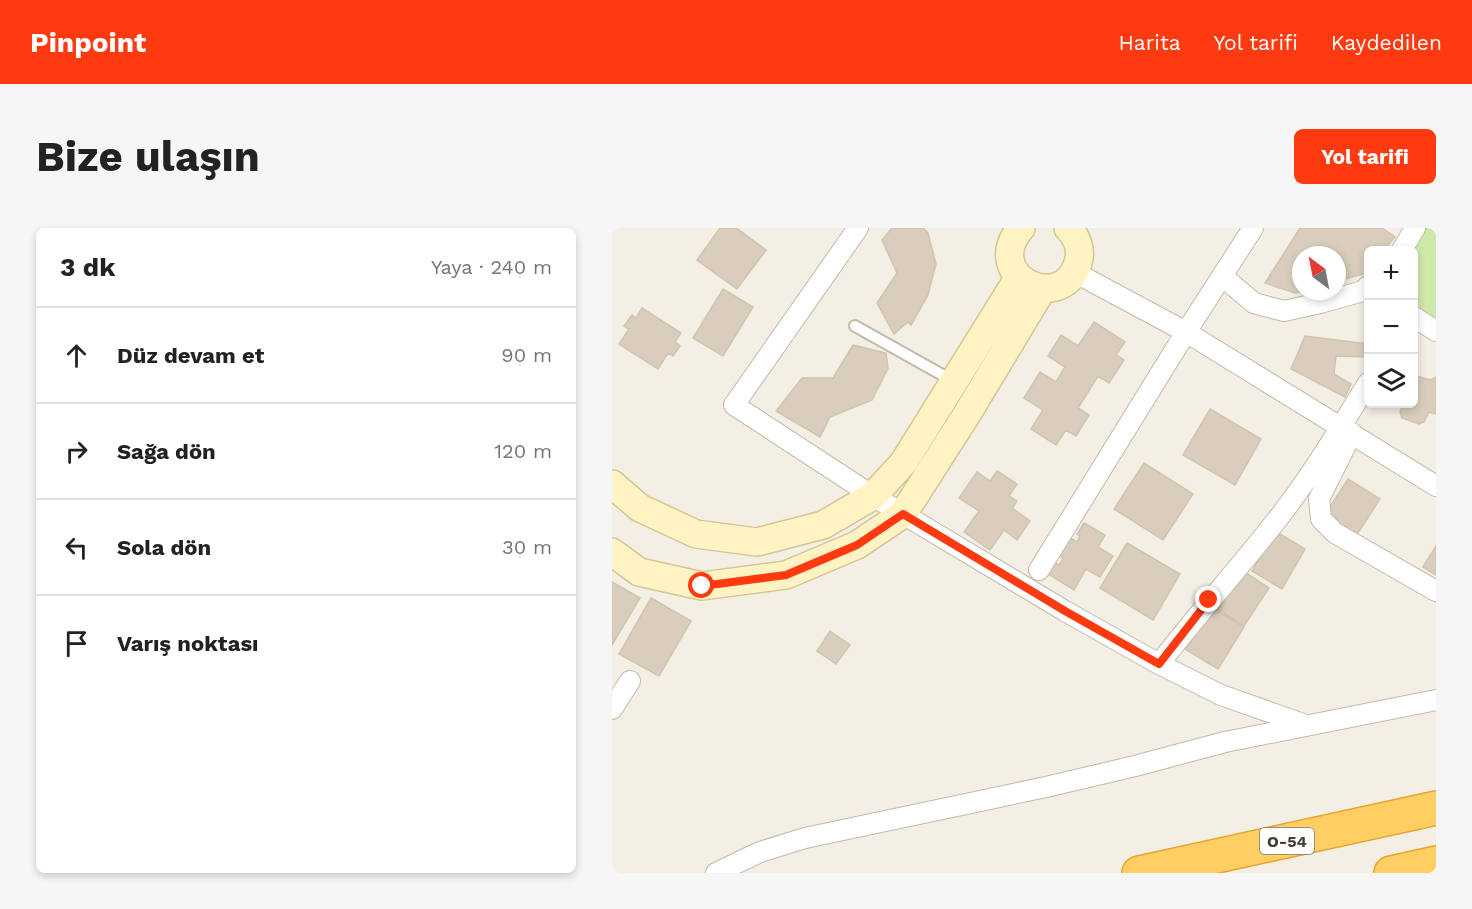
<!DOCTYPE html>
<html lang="tr">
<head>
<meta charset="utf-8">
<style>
  body { margin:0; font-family:"Work Sans",sans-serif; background:#f6f6f6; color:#222 }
  .controls { position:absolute; right:18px; top:18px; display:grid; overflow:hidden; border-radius:9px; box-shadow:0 3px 9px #0003 }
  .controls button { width:54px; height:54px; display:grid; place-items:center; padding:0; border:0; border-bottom:2px solid #e0e0e0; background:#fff; color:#222; font:30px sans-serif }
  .compass { position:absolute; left:680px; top:18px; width:54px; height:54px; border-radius:50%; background:#fff; box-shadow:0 3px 9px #0003; rotate:328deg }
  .stop { position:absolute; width:18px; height:18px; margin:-14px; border:4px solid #ff3910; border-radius:50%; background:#fff }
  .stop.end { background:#ff3910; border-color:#fff; box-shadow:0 2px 6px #0008 }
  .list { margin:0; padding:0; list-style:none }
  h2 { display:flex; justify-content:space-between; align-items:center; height:78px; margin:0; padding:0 24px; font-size:26px }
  h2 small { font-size:20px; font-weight:400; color:#767676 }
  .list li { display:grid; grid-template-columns:39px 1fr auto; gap:18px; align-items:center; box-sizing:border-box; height:96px; padding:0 24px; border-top:2px solid #e0e0e0 }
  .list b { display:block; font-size:22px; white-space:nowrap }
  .list em { font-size:20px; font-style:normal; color:#767676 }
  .icon { flex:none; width:33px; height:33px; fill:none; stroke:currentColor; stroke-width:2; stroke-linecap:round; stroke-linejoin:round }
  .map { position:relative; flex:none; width:824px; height:645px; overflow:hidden; border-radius:9px }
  header { display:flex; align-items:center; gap:36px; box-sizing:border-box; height:84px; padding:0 30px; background:#ff3910; color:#fff }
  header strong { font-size:28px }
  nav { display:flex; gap:33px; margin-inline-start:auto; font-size:21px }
  .intro { display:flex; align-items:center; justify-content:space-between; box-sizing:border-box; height:144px; padding:0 36px }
  h1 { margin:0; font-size:42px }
  .button { padding:15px 27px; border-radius:9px; background:#ff3910; color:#fff; font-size:21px; font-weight:700 }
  main { display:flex; gap:36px; padding:0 36px }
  aside { flex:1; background:#fff; border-radius:9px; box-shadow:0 3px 9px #0003 }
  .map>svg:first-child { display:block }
  .green { fill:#cdeaab }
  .building { fill:#d9cebd; stroke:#d1c4ad; stroke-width:1.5 }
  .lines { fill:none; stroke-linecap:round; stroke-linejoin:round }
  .lane-casing { stroke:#c2baaa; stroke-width:14 }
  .street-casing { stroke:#c2baaa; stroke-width:22 }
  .secondary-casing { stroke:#d6c592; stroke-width:30 }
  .highway-casing { stroke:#e6a62d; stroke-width:36 }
  .lane { stroke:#fff; stroke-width:10 }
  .street { stroke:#fff; stroke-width:20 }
  .secondary { stroke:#fff2c3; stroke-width:27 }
  .highway { stroke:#ffcf64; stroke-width:33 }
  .route { stroke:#ff3910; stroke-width:8 }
  .labels { text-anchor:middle; stroke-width:4.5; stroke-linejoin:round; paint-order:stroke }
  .shield { fill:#fff; stroke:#7e7971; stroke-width:1.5 }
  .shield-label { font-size:16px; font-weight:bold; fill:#464034 }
</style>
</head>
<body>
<header>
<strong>Pinpoint</strong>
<nav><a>Harita</a><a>Yol tarifi</a><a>Kaydedilen</a></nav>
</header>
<div class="intro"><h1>Bize ulaşın</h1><a class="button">Yol tarifi</a></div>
<main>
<aside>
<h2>3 dk<small>Yaya · 240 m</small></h2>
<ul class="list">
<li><svg class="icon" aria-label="ahead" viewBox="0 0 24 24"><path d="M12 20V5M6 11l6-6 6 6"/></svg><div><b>Düz devam et</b></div><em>90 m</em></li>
<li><svg class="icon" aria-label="right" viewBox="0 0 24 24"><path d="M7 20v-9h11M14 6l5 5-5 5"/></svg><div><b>Sağa dön</b></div><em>120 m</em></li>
<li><svg class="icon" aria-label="left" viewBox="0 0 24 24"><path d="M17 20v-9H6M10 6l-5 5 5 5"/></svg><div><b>Sola dön</b></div><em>30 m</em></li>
<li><svg class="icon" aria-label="arrive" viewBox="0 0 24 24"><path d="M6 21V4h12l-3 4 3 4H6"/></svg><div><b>Varış noktası</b></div></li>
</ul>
</aside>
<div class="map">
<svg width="824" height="645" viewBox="0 0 824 645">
  <rect width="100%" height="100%" fill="#f3efe5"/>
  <path class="green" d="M811 0H824V91L802 76V22H794Z"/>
  <path class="building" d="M108 0H124L154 22 125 61 85 32Z
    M280 0H311L316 5 324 36 316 67 299 97 296 94 282 106 265 75 285 45 270 12Z
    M688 0H770L783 9 772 22H756L755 45 725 53V27H689L690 63 683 65 653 55Z
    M111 61 141 79 111 128 81 110Z
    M30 80 69 105 63 114 68 118 61 128 56 125 46 141 7 116 17 101 12 98 20 87 24 90Z
    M482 94 513 114 504 127 512 132 497 155 486 148 466 180 477 187 464 208 454 202 444 217 419 201 431 182 412 170 428 144 444 154 453 139 436 128 449 107 466 118Z
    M693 108 756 116V129L724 128 722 146 739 156 733 169 679 141Z
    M241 117 274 125 276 140 260 172 218 189 208 209 164 183 190 150H221Z
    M804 148 819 152 824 149V186L817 184 812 194 807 196 790 190 788 184 791 176H802V150Z
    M598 181 649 211 623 257 571 227Z
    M532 235 581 266 551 312 502 281Z
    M385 243 405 256 397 268 405 273 400 280 418 293 405 312 392 302 378 322 352 304 367 283 347 270 365 244 378 253Z
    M736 251 768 271 744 308 712 288Z
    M472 295 493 307 486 319 501 328 488 349 474 341 462 362 433 344 440 333 447 337 451 330 446 327 457 309 465 314 468 308 465 306Z
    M663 303 693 321 670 361 640 343Z
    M515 315 568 346 541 392 488 360Z
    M824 318V347L811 339Z
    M628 341 657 360 632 398 603 379Z
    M0 354 28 370 0 417Z
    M39 370 79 393 47 448 7 426Z
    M599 379 632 399 606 441 573 421Z
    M218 403 238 417 224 436 205 423Z"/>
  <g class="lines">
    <g class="lane-casing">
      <path id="lane" d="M243 98 343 154"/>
    </g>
    <g class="street-casing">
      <path id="street" d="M246 0 122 177 261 268 453 383 547 436 609 467 694 497
        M790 22 803 0
        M462 44 574 104 824 258
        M610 48 642 75 672 83 708 75 751 63 756 58
        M802 89 824 103
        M740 205 707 271 709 291 723 305 824 363
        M427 342 574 104 641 0
        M547 436C585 387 626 341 664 293 698 250 727 202 756 155
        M0 481 18 453
        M104 645 148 624 193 610 434 559 523 538 613 514 824 472"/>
    </g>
    <g class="secondary-casing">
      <path id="secondary" d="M409 0C368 48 450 88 466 35 470 22 465 9 456 0
        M0 256 28 280 84 306 145 314 211 297 261 268 292 234 407 49
        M0 324 27 344 90 358 174 347 245 317 291 286 355 186 431 60"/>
    </g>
    <g class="highway-casing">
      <path id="highway" d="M527 645 824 580
        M779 645 824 635"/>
    </g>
    <use href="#lane" class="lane"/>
    <use href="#street" class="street"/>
    <use href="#secondary" class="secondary"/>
    <use href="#highway" class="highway"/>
  </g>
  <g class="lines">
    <path class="route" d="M90 358 174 347 245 317 291 286 453 383 547 436 597 372"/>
  </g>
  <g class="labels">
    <rect class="shield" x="648" y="600" width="54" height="26" rx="4.5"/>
    <g class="shield-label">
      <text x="675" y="619">O-54</text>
    </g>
  </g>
</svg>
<div class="controls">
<button>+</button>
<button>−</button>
<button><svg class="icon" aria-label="layers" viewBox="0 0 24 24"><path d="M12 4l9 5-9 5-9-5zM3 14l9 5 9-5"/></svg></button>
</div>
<svg class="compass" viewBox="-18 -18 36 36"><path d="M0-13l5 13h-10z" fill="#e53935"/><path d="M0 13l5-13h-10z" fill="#767676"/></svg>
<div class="stop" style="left:90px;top:358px"></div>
<div class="stop end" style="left:597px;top:372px"></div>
</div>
</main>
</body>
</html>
